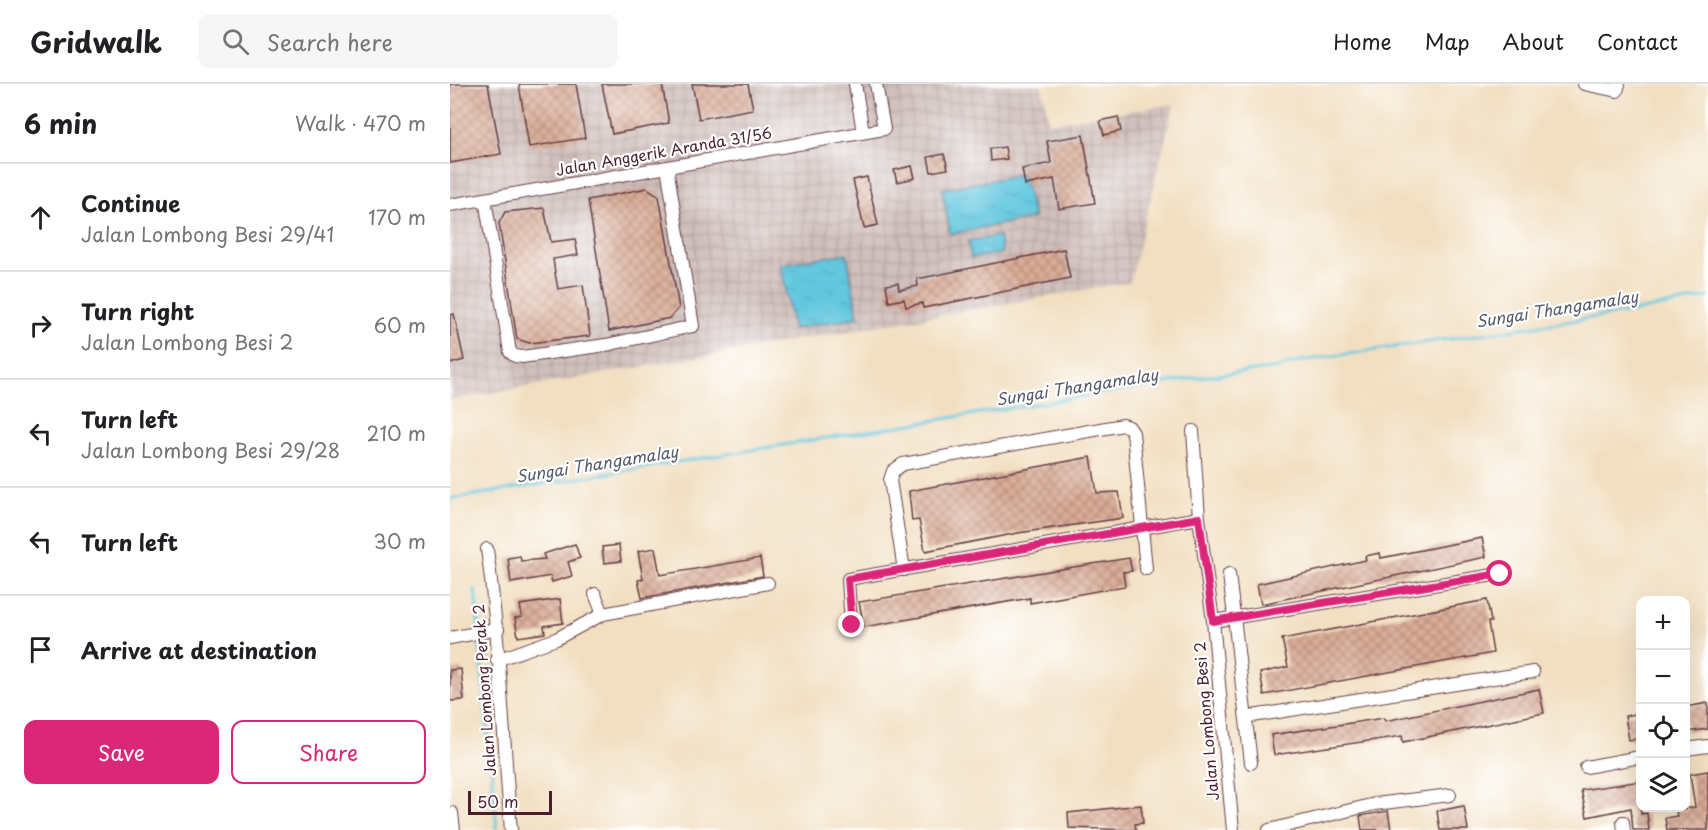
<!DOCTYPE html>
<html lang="en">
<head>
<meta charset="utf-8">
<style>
  body { margin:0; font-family:"Playpen Sans",sans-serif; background:#f6f6f6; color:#202124 }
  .controls { position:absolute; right:18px; bottom:18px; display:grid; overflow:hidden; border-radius:12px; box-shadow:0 6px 24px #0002 }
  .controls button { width:54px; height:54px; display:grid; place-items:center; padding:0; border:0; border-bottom:2px solid #e0e0e0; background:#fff; color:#202124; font:30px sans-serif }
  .scale { position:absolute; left:18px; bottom:15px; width:84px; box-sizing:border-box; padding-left:6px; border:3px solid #4a1f2b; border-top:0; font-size:16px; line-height:21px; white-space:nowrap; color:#4a1f2b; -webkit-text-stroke:4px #fff; paint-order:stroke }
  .stop { position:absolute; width:18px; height:18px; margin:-14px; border:4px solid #db2777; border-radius:50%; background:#fff }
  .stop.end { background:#db2777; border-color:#fff; box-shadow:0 2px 6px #0008 }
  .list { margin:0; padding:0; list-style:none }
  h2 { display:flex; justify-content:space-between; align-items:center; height:78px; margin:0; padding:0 24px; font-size:26px }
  h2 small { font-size:20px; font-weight:400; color:#757577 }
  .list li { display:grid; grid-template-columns:39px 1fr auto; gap:18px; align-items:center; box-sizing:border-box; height:108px; padding:0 24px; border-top:2px solid #e0e0e0 }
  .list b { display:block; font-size:22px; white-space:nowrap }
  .list p { margin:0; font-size:20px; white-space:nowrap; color:#757577 }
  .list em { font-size:20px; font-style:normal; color:#757577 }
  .actions { display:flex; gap:12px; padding:18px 24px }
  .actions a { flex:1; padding:14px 0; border:2px solid #db2777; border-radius:12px; text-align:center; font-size:21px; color:#db2777 }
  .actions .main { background:#db2777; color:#fff }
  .icon { flex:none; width:33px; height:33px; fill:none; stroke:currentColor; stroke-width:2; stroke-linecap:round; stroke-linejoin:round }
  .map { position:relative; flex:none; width:1258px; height:746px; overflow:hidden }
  header { display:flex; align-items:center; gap:36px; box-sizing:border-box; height:84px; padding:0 30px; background:#fff; border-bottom:2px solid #e0e0e0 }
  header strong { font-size:28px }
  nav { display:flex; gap:33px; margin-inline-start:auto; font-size:21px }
  .search { width:420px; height:54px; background:#f6f6f6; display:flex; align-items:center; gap:15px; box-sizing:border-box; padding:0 21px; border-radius:12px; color:#757577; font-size:22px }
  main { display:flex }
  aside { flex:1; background:#fff }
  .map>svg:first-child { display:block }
  .industrial { fill:url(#industrial-grid) }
  .water { fill:url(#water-ripples); stroke:#567385; stroke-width:1.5 }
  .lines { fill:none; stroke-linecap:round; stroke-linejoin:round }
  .stream { stroke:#62c7df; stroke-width:3 }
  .building { fill:url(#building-cross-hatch) }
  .minor-casing { stroke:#633c42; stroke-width:14 }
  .minor { stroke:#fff; stroke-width:12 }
  .route { stroke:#db2777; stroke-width:8 }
  .labels { text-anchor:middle; stroke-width:4.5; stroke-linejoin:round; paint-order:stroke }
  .street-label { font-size:15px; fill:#4a1f2b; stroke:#fff }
  .water-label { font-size:16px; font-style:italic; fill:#525a6a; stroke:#fff }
</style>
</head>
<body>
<header>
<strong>Gridwalk</strong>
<div class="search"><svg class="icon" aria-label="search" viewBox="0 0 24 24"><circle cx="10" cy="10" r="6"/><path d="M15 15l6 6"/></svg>Search here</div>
<nav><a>Home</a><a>Map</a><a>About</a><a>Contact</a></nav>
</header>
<main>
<aside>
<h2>6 min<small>Walk · 470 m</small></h2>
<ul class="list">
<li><svg class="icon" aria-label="ahead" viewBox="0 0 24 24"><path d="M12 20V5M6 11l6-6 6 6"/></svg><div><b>Continue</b><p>Jalan Lombong Besi 29/41</p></div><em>170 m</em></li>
<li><svg class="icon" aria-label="right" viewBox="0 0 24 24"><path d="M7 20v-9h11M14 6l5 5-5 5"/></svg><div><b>Turn right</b><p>Jalan Lombong Besi 2</p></div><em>60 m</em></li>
<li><svg class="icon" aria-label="left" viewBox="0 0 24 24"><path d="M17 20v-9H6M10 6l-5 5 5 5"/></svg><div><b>Turn left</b><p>Jalan Lombong Besi 29/28</p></div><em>210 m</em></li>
<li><svg class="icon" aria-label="left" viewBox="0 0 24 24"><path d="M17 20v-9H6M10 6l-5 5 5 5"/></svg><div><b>Turn left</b></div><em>30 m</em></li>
<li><svg class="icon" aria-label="arrive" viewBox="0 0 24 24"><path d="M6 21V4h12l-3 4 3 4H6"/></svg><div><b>Arrive at destination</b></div></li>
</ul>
<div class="actions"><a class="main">Save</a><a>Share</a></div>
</aside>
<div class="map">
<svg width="1258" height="746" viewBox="0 0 1258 746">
  <defs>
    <pattern id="industrial-grid" width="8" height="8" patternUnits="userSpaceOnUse" patternTransform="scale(1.5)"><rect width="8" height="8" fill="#d0c0bc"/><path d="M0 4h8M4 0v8" fill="none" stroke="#b4a5a2"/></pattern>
    <pattern id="water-ripples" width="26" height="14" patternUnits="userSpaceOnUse" patternTransform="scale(1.5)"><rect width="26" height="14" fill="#62c7df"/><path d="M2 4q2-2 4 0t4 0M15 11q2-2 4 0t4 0" fill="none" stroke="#57aac0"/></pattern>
    <pattern id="building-cross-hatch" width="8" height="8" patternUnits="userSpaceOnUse" patternTransform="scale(1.5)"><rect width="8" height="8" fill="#daad98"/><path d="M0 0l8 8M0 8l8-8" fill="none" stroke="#b38c7c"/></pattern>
  </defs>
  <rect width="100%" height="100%" fill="#fff"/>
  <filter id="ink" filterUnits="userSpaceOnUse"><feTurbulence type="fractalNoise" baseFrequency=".0167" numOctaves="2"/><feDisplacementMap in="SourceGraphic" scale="12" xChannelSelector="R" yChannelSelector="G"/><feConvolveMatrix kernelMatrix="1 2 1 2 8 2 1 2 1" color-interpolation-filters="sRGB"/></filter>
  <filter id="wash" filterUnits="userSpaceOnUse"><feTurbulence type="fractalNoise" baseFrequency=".008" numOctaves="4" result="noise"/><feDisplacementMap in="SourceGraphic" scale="24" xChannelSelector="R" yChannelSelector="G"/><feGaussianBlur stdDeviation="1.35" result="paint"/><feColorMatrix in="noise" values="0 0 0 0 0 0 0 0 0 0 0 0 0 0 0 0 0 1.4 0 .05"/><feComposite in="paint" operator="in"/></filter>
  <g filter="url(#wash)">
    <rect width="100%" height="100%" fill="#f2dfc1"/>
    <path class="industrial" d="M0 0H591L599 39 724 20 680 198 0 316Z"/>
    <path class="water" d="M573 90 584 134 500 150 492 105Z
      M549 152 552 169 521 174 518 157Z
      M397 169 408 233 343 245 331 180Z"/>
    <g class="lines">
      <path class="stream" d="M0 415 758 292 829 284 850 277 1181 228 1258 213
        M25 505 29 545
        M29 551 47 746"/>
    </g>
    <g id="blocks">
      <path class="building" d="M0 0H38L51 70 0 79Z
        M69 0H126L135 54 79 63Z
        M152 0H212L219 39 162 50Z
        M242 0H298L303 25 249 35Z
        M668 33 671 47 654 51 650 37Z
        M633 51 645 119 609 125 604 95 575 101 572 85 601 79 597 57Z
        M555 63 557 75 541 77 540 65Z
        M494 70 498 85 481 88 478 73Z
        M462 82 465 94 447 98 444 86Z
        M417 93 428 141 414 144 403 96Z
        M197 104 209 112 229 224 220 234 159 247 138 116Z
        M94 124 101 158 125 155 128 171 103 175 105 189 108 205 133 201 140 252 79 259 67 255 49 139 55 128Z
        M614 165 620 194 473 224 472 219 456 223 454 215 439 218 436 201 448 199 449 206 468 202 467 195Z
        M4 230 14 276 0 280V231Z
        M641 373 647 409 669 408 673 434 568 449 475 467 469 436 462 437 459 407Z
        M1032 454 1036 473 811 520 807 500 916 476 915 472 930 469 931 474Z
        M125 460 130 474 118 478 122 492 102 498 100 492 61 499 58 474 70 472 71 477 95 475 93 470Z
        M169 461 171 477 154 479 152 463Z
        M205 464 210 491 310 474 313 492 192 514 188 496 193 495 188 467Z
        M679 474 682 487 673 488 675 502 580 519V514L414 543 409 518Z
        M110 515 113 539 94 542 95 549 68 553 65 534 72 533 70 521Z
        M1037 516 1041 538H1038L1043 569 814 611 810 589 838 583 832 555Z
        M11 585 14 616 0 617V586Z
        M1089 605 1094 629 953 658 952 652 824 671 821 651 934 634 935 637Z
        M1258 619V645L1236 648V623Z
        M1191 629V654L1179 656 1175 632Z
        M1258 687V746H1217L1215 734 1227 732 1226 727 1245 723 1240 690Z
        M1191 697V730L1197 729 1199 746H1183L1181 724 1137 733 1131 706Z
        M691 721 693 739 685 740 686 746 619 744 618 729Z
        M1014 722 1018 746H990L987 727Z
        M938 727 941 746H912L910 732Z"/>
    </g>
  </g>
  <g filter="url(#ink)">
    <use href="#blocks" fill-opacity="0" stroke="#633c42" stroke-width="1.5"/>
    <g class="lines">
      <g class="minor-casing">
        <path id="minor" d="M405 0 413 48
          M1134 0 1167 7 1169 0
          M35 115 60 268 65 272 72 273 156 261 243 242 217 83
          M0 121 434 45 426 0
          M743 347 749 434 763 537 783 746
          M37 465C50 558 53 652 61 746
          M454 486 440 396 443 387 453 380 673 341 679 343 683 349 696 485
          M779 490 801 679
          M153 530 318 499
          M763 537 1050 490
          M401 541 398 495 749 434
          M0 554 48 545
          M47 576 106 555 153 530 145 510
          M796 633 1083 588
          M1236 665 1258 662
          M1136 683 1190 673
          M2 729 4 746
          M1173 738 1174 746
          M819 746 925 720 1000 711"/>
      </g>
      <use href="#minor" class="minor"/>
    </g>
  </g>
  <g class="lines" filter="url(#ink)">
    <path class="route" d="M402 541 398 495 749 434 763 537 1050 490"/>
  </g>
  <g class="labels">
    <g class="street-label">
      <text transform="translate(214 68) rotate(-10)" y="5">Jalan Anggerik Aranda 31/56</text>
      <text transform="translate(35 606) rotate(-94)" y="5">Jalan Lombong Perak 2</text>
      <text transform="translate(757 637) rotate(-95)" y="5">Jalan Lombong Besi 2</text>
    </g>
    <g class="water-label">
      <text transform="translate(1107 225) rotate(-9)" y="6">Sungai Thangamalay</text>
      <text transform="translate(627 303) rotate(-9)" y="6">Sungai Thangamalay</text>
      <text transform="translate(147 380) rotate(-9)" y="6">Sungai Thangamalay</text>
    </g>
  </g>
</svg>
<div class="controls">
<button>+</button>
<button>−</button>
<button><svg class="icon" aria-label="locate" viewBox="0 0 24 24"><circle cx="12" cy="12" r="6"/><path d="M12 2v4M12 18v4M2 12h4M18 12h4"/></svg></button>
<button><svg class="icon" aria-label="layers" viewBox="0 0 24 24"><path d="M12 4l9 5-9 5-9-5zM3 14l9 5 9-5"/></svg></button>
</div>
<div class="scale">50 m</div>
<div class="stop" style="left:1050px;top:490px"></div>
<div class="stop end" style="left:402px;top:541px"></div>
</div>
</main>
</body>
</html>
